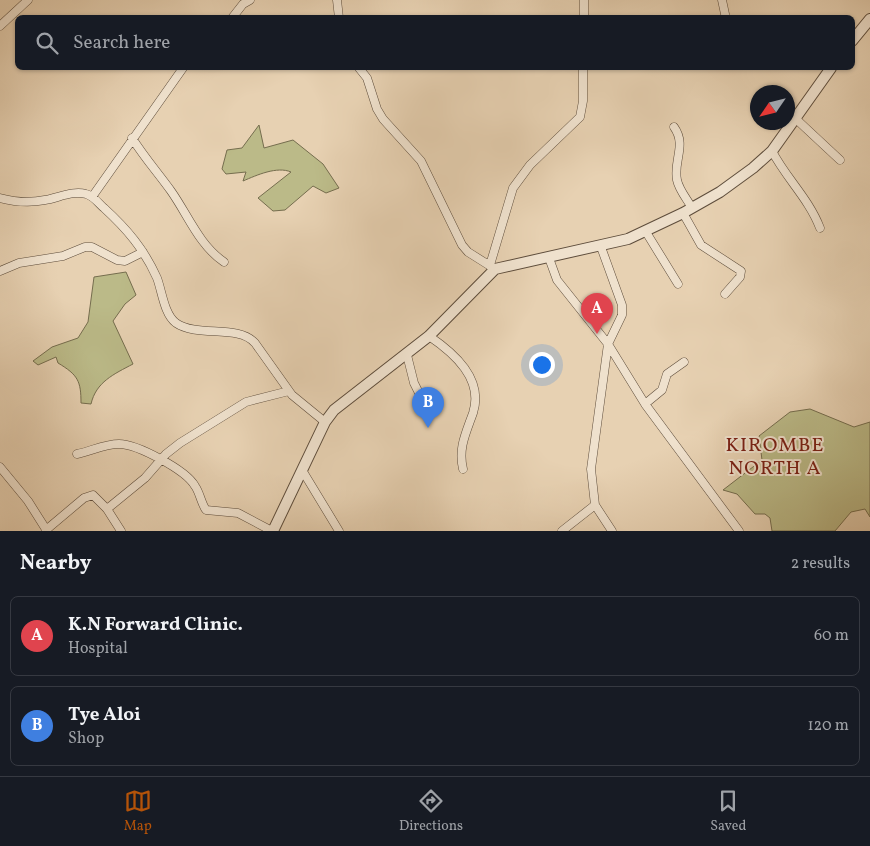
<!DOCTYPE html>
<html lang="en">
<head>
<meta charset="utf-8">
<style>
  body { margin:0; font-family:Vollkorn,serif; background:#242831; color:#f1f3f6 }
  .compass { position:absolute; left:750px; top:85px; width:45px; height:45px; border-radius:50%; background:#171b24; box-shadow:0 1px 4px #0004; rotate:235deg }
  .you { position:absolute; left:541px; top:364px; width:18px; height:18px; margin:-12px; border:4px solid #fff; border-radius:50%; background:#1a73e8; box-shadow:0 0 0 8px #1a73e833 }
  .badge { display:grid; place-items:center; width:32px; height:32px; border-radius:50%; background:#b45309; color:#fff; font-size:16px; font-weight:700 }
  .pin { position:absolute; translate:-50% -41px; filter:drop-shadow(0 1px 2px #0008) }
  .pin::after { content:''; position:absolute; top:26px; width:18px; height:15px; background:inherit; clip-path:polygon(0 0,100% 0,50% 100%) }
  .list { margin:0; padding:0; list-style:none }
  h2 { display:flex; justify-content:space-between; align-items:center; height:65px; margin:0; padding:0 20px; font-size:21px }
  h2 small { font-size:16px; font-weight:400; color:#9ea1a6 }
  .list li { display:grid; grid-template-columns:32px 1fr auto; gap:15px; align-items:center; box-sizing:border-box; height:80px; margin:0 10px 10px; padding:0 10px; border:1px solid #363941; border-radius:8px }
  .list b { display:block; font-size:19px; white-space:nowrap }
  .list p { margin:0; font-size:16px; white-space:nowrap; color:#9ea1a6 }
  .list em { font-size:16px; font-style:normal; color:#9ea1a6 }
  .icon { flex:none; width:28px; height:28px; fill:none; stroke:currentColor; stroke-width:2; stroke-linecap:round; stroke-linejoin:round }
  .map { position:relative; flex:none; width:870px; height:531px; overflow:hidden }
  .search { position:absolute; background:#171b24; box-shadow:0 1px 4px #0004; left:15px; right:15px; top:15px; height:55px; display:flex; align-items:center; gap:12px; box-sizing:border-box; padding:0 18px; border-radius:8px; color:#9ea1a6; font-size:19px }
  .sheet { height:245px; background:#171b24 }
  nav { display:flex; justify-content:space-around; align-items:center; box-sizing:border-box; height:70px; border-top:1px solid #363941; background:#171b24; font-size:14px; color:#9ea1a6 }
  nav a { display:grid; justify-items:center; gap:2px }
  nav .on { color:#b45309 }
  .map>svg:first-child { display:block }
  .green { fill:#bbba88; stroke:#756d4e }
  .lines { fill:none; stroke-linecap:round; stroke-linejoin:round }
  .minor-casing { stroke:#5d4c3b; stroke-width:9 }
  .tertiary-casing { stroke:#5d4c3b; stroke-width:12 }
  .minor { stroke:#efe1cd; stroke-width:8 }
  .tertiary { stroke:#efe1cd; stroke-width:10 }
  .labels { text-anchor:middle; stroke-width:4; stroke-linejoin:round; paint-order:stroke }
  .quarter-label { font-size:20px; letter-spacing:1px; fill:#7a1f14; stroke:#efe1cd }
</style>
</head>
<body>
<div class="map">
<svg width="870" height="531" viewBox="0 0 870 531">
  <rect width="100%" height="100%" fill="#e7d1b2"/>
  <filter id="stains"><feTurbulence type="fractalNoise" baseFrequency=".004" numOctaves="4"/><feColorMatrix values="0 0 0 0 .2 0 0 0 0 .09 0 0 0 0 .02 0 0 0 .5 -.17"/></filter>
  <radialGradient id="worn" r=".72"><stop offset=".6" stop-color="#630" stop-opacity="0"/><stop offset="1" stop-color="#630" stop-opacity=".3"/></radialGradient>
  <path class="green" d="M259 125 264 148 293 140 323 164 339 188 326 193 313 186 285 210 273 211 258 198 291 172C277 166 257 175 243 181L246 172 226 174 222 169 227 150 242 148Z
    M126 272 136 295 125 304 113 321 133 364C114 374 96 382 91 404L81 403C81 381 78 375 58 363L56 357 38 365 33 361 52 347 78 338 88 322 94 277Z
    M810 409 854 427 870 422V517L865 509 851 512 835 531H772L770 518 765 514H755L737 494 723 490 762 460 759 436 790 412Z"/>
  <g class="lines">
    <g class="minor-casing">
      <path id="minor" d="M337 0 339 18
        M584 0V18
        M722 0 725 14
        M232 18 243 4 250 0
        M0 26 28 0
        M359 68 367 78 377 109 383 119 421 161 462 245 468 252 495 269
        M796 119 840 160
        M674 127C687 145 673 161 677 180 679 190 687 199 692 208
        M132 138C144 157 158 173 171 191 188 215 199 245 224 262
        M772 151C786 178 809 199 820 228
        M92 197 183 68
        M0 198C15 202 30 203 45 200 58 198 73 190 86 194 94 196 99 204 104 208 127 229 144 249 157 278 162 291 164 314 176 323 198 338 238 324 255 343L292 395 325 422
        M683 213 701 245 741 271 740 277 725 294
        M646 232 678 284
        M601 247 622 305V315L608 344 591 469 595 505 612 531
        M549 258 557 280 608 344 645 404 739 531
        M490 265 513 188 530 165 580 117 583 101V68
        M0 271 19 263 63 256 85 247H92L117 260 125 261 143 252
        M429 336C454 353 484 379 473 413 466 433 458 448 463 469
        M407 355 414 383 421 397
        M645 404 662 390 667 374 684 362
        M77 454C91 451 105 444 119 444 137 444 186 470 195 486 200 493 201 503 206 510L238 513 272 531
        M0 467 28 501 47 531
        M302 470 339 531
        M107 509 145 478 166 454 180 443 246 402 289 391
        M46 530 84 498 93 495 107 509 121 531
        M562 531 595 505"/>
    </g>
    <g class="tertiary-casing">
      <path id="tertiary" d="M852 41 870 19
        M273 531 325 422 334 410 429 336 495 269 628 239 683 213 720 192 753 168 772 151 831 68"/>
    </g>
    <use href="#minor" class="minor"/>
    <use href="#tertiary" class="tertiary"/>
  </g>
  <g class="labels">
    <g class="quarter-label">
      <text x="775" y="451">KIROMBE<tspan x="775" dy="23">NORTH A</tspan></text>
    </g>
  </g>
  <rect width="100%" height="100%" filter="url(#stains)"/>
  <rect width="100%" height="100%" fill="url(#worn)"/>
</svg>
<svg class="compass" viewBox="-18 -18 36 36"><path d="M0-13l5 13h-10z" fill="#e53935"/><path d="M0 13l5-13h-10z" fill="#9ea1a6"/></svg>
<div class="you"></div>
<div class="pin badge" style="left:597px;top:334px;background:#e0444e">A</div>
<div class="pin badge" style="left:428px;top:428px;background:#3f7fe0">B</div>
<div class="search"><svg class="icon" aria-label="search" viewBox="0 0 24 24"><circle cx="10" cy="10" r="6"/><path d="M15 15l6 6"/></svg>Search here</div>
</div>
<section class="sheet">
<h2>Nearby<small>2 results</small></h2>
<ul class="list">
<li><span class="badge" style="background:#e0444e">A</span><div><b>K.N Forward Clinic.</b><p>Hospital</p></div><em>60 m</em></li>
<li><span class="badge" style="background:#3f7fe0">B</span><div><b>Tye Aloi</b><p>Shop</p></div><em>120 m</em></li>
</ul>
</section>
<nav>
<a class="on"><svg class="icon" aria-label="map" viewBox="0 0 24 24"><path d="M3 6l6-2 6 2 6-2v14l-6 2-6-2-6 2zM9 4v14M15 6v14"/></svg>Map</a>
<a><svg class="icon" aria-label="directions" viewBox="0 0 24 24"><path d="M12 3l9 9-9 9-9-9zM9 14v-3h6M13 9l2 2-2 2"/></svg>Directions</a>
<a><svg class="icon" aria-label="saved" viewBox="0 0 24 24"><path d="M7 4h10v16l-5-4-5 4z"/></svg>Saved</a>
</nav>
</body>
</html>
